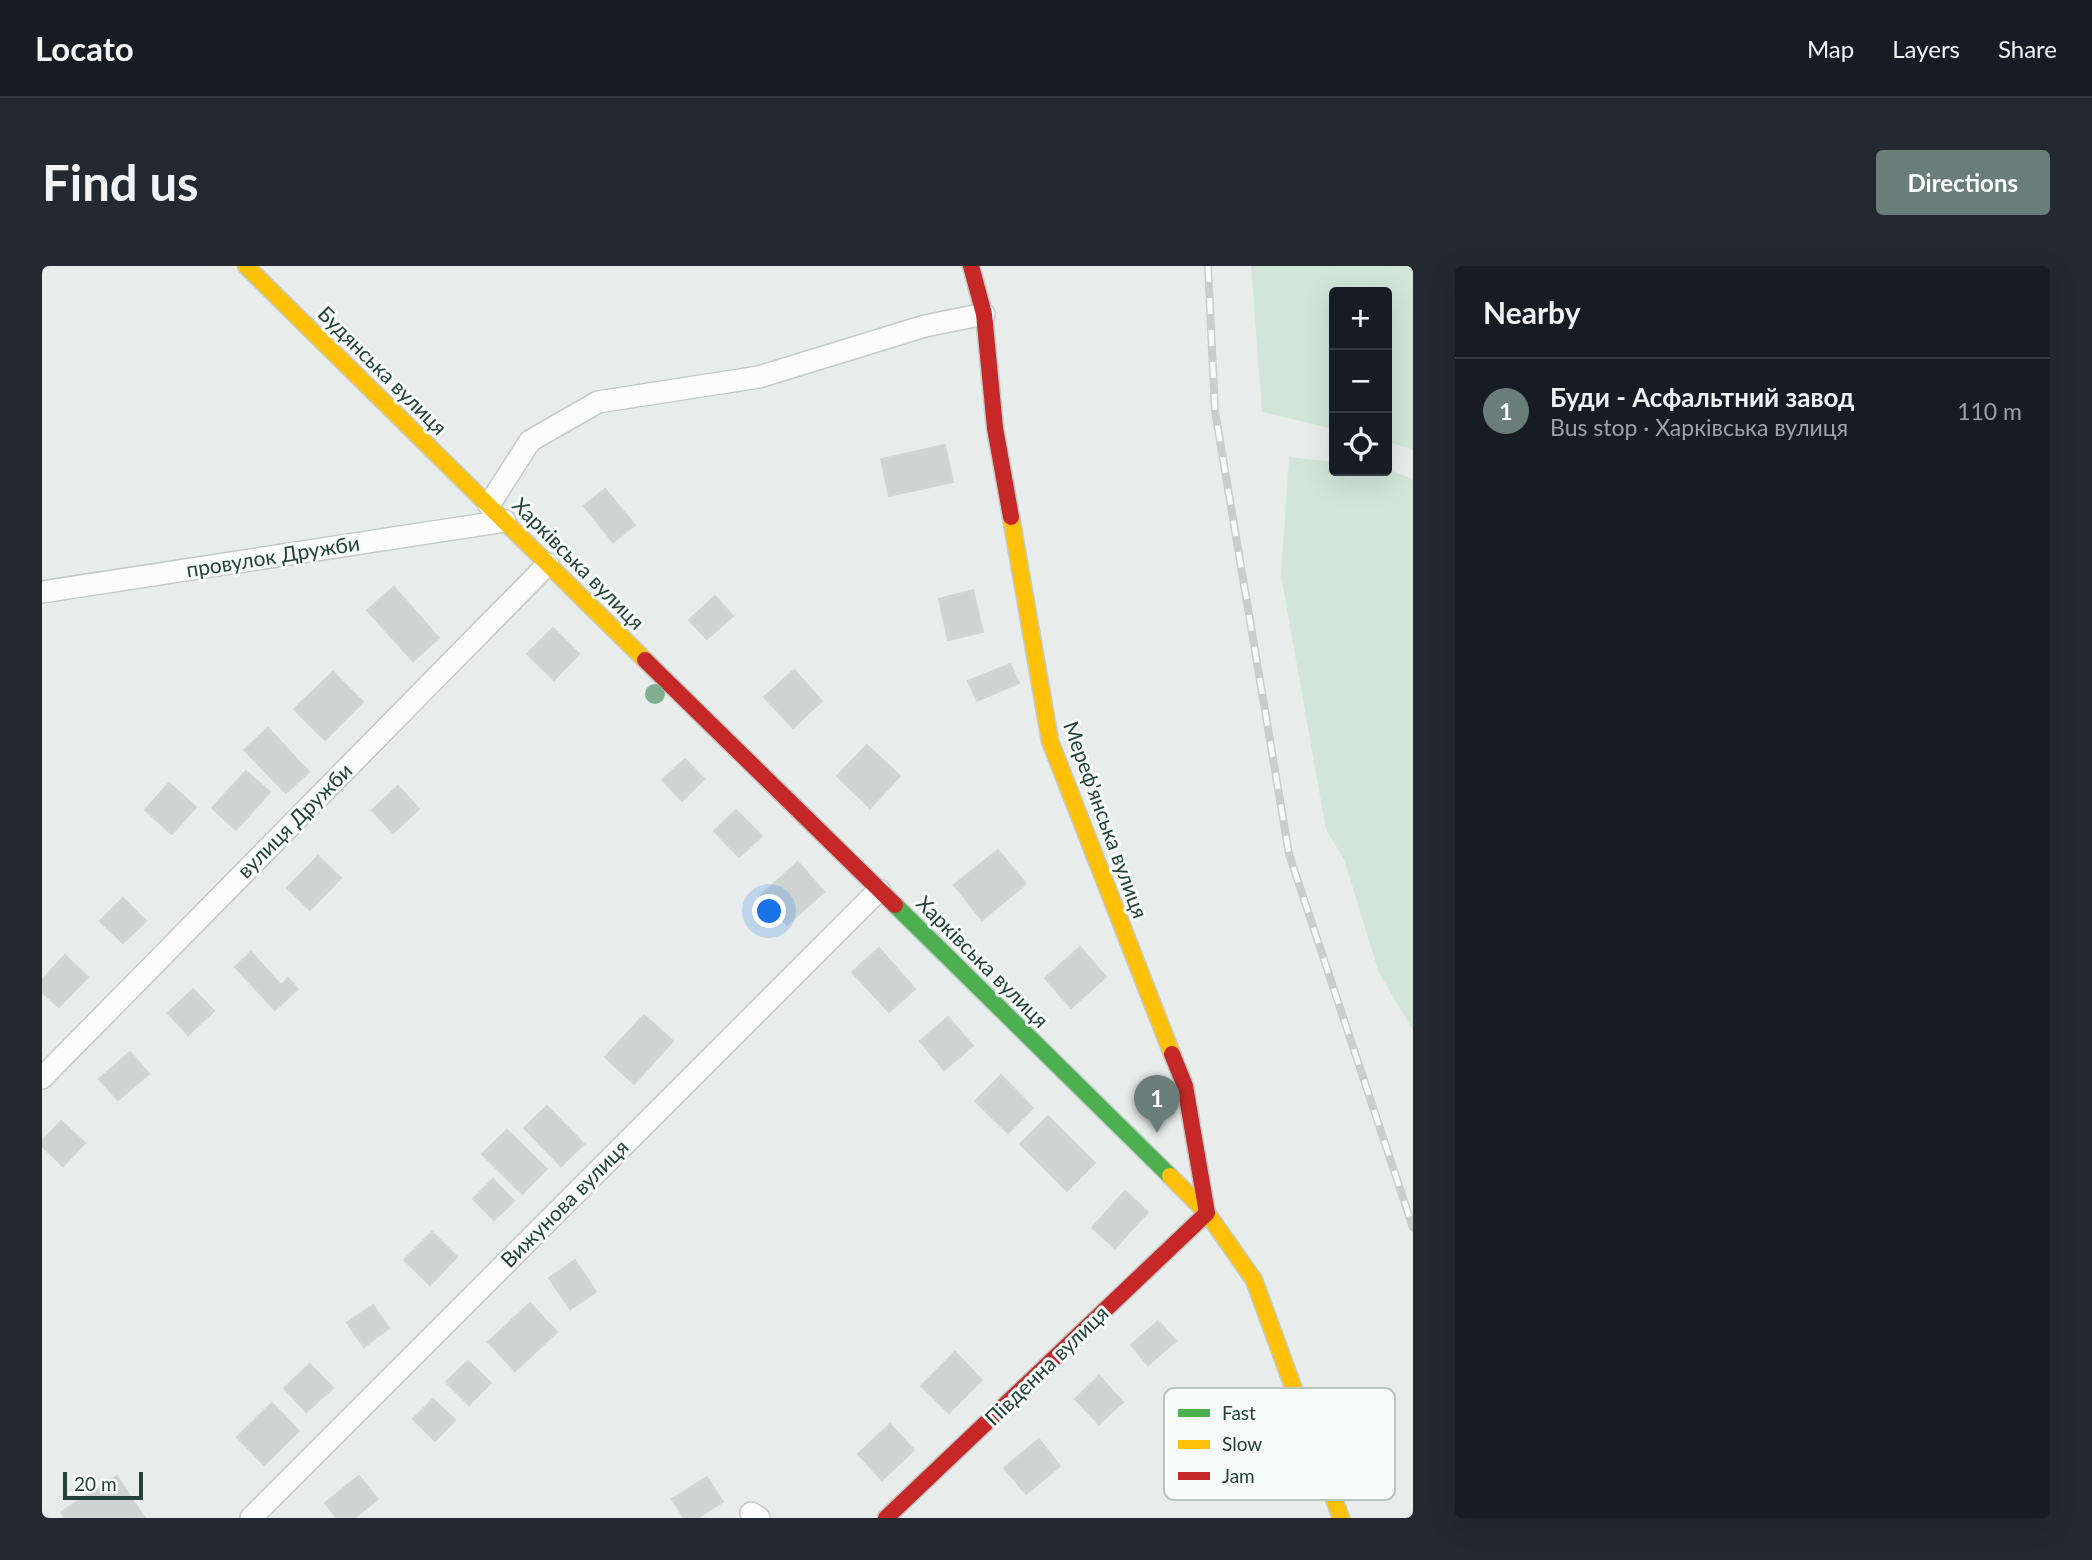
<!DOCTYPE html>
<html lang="en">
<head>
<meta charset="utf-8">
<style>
  body { margin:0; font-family:Lato,sans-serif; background:#242831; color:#f1f3f6 }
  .controls { position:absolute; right:21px; top:21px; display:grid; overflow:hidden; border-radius:7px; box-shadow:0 7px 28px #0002 }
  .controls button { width:63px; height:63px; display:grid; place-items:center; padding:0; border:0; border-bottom:2px solid #363941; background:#171b24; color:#f1f3f6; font:35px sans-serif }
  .scale { position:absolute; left:21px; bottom:18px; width:80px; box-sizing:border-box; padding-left:7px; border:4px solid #24423a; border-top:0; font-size:19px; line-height:24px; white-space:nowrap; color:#24423a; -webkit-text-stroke:5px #f7fbf9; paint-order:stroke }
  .you { position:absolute; left:728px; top:646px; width:24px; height:24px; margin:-18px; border:5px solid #fff; border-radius:50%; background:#1a73e8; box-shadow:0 0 0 10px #1a73e833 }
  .badge { display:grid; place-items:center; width:46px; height:46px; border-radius:50%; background:#697e78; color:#fff; font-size:23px; font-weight:700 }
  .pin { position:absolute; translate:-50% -58px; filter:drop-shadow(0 2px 4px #0008) }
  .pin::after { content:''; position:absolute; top:37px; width:24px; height:21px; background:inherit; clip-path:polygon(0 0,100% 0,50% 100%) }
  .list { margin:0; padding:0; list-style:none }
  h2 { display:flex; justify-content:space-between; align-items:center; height:91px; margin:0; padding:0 28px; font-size:30px }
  h2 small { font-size:23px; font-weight:400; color:#9ea1a6 }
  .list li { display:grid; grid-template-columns:46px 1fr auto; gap:21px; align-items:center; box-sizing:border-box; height:105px; padding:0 28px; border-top:2px solid #363941 }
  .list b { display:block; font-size:26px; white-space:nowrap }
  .list p { margin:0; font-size:23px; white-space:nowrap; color:#9ea1a6 }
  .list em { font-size:23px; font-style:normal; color:#9ea1a6 }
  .icon { flex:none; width:38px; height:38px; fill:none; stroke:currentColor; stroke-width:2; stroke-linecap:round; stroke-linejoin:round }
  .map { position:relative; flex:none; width:1371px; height:1252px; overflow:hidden; border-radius:7px }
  header { display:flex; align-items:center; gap:42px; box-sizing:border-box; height:98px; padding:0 35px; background:#171b24; border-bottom:2px solid #363941 }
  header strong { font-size:33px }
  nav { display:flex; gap:38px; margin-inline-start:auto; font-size:24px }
  .intro { display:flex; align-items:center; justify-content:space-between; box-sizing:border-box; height:168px; padding:0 42px }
  h1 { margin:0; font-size:49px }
  .button { padding:18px 32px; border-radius:7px; background:#697e78; color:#fff; font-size:24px; font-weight:700 }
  main { display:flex; gap:42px; padding:0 42px }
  aside { flex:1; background:#171b24; border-radius:7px; box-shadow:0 7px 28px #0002 }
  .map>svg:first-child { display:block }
  .green { fill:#d1e6d8 }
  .building { fill:#cfd4d2; stroke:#d1d6d4; stroke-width:2 }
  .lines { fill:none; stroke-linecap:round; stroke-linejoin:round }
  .street-casing { stroke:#c5cac8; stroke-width:24 }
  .fast-casing { stroke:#c3cbc8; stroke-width:19 }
  .slow-casing { stroke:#c3cbc8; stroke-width:19 }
  .jam-casing { stroke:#c3cbc8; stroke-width:19 }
  .street { stroke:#fcfcfc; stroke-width:21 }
  .fast { stroke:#4caf50; stroke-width:16 }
  .slow { stroke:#ffc107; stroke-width:16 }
  .jam { stroke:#c62828; stroke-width:16 }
  .rail-casing { stroke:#c9cdcc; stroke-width:8 }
  .rail { stroke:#f7fbf9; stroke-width:5; stroke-dasharray:16; stroke-linecap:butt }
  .tree { fill:#81ae93 }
  .labels { text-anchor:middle; stroke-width:6; stroke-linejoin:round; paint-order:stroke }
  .street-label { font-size:21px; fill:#24423a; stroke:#f7fbf9 }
  .key { fill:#f7fbf9; stroke:#b8c4c0; stroke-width:2 }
  .key-label { font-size:19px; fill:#24423a }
</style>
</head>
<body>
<header>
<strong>Locato</strong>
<nav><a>Map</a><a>Layers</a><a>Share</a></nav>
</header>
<div class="intro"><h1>Find us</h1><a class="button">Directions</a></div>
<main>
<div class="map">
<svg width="1371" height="1252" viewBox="0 0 1371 1252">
  <rect width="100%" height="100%" fill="#e8edeb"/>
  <path class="green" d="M1209 0H1371V183L1345 176V26H1292V163L1220 146Z
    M1247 191 1292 196V205L1345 203 1371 213V764L1337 707 1302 593 1284 564 1239 309Z"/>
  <path class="building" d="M903 179 911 216 847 230 839 193Z
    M563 223 593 259 571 276 542 240Z
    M352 321 397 372 371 395 325 344Z
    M931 324 941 366 906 374 897 333Z
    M673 330 691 350 665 373 647 354Z
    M511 362 537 388 512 414 485 388Z
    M968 398 977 417 935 435 926 415Z
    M752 404 780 435 751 462 722 431Z
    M291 406 321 436 283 474 252 443Z
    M226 462 267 506 244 527 202 484Z
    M825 479 858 510 828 542 795 510Z
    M643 493 662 513 640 535 620 514Z
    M204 505 228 526 194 564 170 542Z
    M127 517 154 541 130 568 103 544Z
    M356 520 377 543 351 567 330 544Z
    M694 544 720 570 697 591 672 565Z
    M956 584 984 618 940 654 912 619Z
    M276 590 299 612 268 644 245 622Z
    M756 596 782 626 745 659 719 629Z
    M81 632 104 655 81 677 58 655Z
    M1038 681 1064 711 1029 742 1003 712Z
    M837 682 873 723 847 746 810 706Z
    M209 686 239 719 246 712 256 723 233 744 193 701Z
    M23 689 46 711 17 741 0 726V714Z
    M151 723 172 745 146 769 126 747Z
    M602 749 631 775 592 818 563 791Z
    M906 751 931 780 902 804 878 775Z
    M88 786 107 808 76 834 57 813Z
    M959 809 991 842 966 867 933 835Z
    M505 840 542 878 519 900 482 862Z
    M1006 850 1053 897 1025 925 978 878Z
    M19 855 43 877 21 900 0 880V875Z
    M465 864 505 903 480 928 440 888Z
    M451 913 472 935 452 954 431 933Z
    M1083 925 1106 946 1073 982 1050 962Z
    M390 966 415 991 388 1019 362 994Z
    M533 994 554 1026 528 1043 507 1012Z
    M488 1037 515 1066 473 1105 446 1076Z
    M331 1039 347 1062 322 1081 305 1057Z
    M1116 1055 1134 1075 1106 1099 1089 1079Z
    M913 1086 940 1114 907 1147 879 1120Z
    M426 1095 449 1117 427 1139 404 1116Z
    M268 1098 291 1122 264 1146 242 1122Z
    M1057 1110 1081 1136 1057 1158 1033 1133Z
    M391 1133 413 1154 393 1175 371 1153Z
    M230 1137 257 1165 222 1199 195 1171Z
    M848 1158 872 1184 840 1214 816 1188Z
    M997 1173 1018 1200 984 1228 962 1202Z
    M75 1210 102 1251 23 1252 19 1246Z
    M317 1210 336 1233 312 1252H295L283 1237Z
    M665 1211 681 1236 655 1252H642L630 1233Z"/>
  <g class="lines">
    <g class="street-casing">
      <path id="street" d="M447 239 488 175 556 136 717 111 883 60 942 48
        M0 326 463 255
        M0 812 506 298
        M709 1247 717 1252
        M209 1252 837 624"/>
    </g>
    <g class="fast-casing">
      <path id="fast" d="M853 639 1128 910"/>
    </g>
    <g class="slow-casing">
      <path id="slow" d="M204 0 603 394
        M969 251 1008 475 1130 788
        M1128 910 1165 947 1212 1014 1299 1252"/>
    </g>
    <g class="jam-casing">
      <path id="jam" d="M929 0 942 48 953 162 969 251
        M603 394 853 639
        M844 1252 1165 947 1143 820 1130 788"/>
    </g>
    <use href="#street" class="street"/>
    <use href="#fast" class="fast"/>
    <use href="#slow" class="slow"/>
    <use href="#jam" class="jam"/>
    <g class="rail-casing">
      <path id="rail" d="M1166 0 1173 145 1247 588 1371 962"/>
    </g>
    <use href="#rail" class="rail"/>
  </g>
  <circle class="tree" cx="613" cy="428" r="10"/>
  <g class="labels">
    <g class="street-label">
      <text transform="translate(340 105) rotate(45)" y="7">Будянська вулиця</text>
      <text transform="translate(231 291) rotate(-9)" y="7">провулок Дружби</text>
      <text transform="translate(536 298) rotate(45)" y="7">Харківська вулиця</text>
      <text transform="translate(1063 554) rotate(70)" y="7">Мереф'янська вулиця</text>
      <text transform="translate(253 555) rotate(-45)" y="7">вулиця Дружби</text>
      <text transform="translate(940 696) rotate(45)" y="7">Харківська вулиця</text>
      <text transform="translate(523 938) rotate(-45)" y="7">Вижунова вулиця</text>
      <text transform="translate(1005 1100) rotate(-44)" y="7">Південна вулиця</text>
    </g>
  </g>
  <rect x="1122" y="1122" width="231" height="112" rx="10" class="key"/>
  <rect x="1136" y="1143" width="32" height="8" fill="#4caf50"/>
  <rect x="1136" y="1174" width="32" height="9" fill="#ffc107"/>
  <rect x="1136" y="1206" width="32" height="8" fill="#c62828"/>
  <g class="key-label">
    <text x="1180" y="1154">Fast</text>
    <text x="1180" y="1185">Slow</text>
    <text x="1180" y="1217">Jam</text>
  </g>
</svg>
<div class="controls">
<button>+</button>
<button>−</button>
<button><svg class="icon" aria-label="locate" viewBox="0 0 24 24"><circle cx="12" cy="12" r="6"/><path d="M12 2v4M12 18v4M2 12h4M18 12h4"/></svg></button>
</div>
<div class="scale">20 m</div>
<div class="you"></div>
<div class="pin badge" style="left:1115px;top:867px">1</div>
</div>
<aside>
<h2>Nearby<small></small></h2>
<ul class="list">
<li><span class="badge">1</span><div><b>Буди - Асфальтний завод</b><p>Bus stop · Харківська вулиця</p></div><em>110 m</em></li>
</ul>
</aside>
</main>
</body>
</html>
